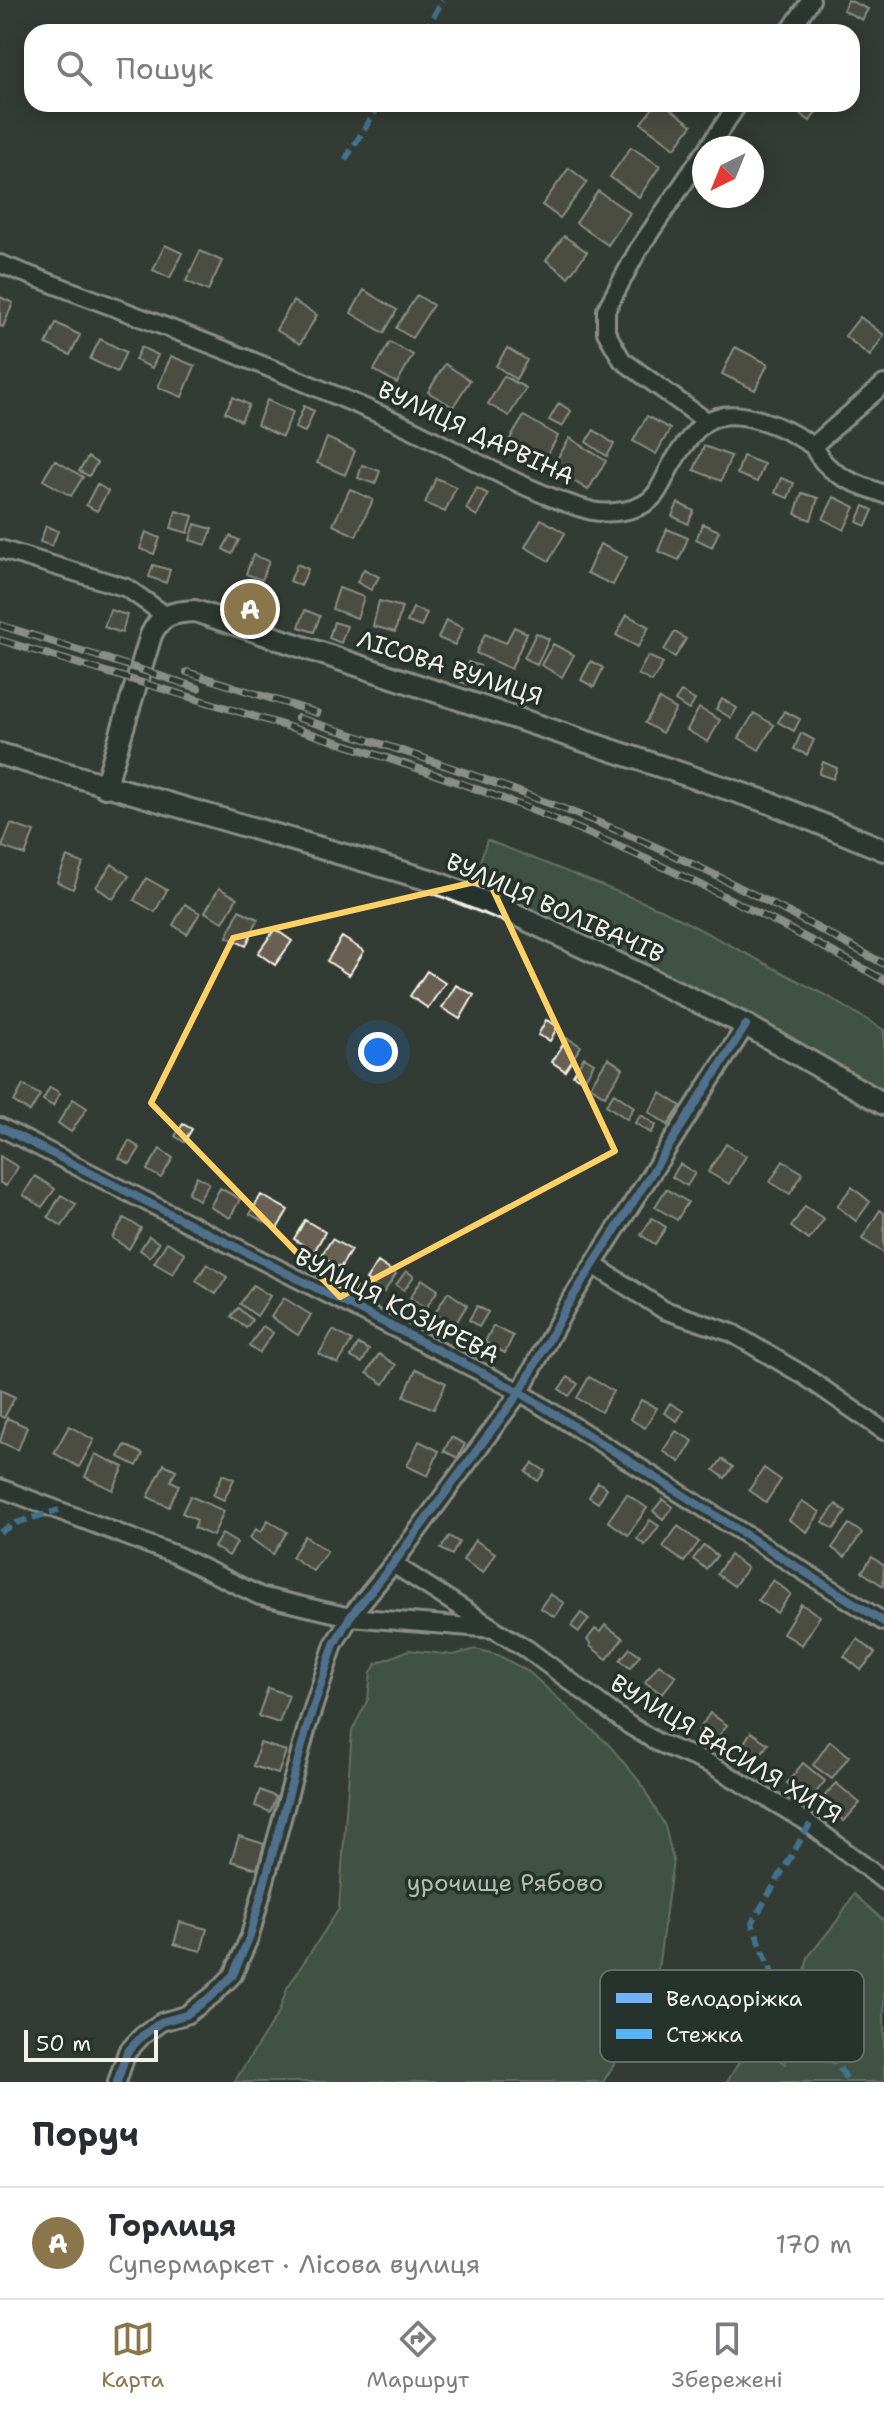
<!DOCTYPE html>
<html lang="uk">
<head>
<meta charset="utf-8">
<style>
  body { margin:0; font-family:"Shantell Sans",sans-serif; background:#f2f2f3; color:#2b2b33 }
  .compass { position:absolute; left:692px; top:136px; width:72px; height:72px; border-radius:50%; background:#fff; box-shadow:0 4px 20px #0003; rotate:223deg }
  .scale { position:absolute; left:24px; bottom:20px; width:134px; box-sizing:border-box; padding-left:8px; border:4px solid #f4f1e8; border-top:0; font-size:22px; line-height:28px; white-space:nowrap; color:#f4f1e8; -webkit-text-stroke:6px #26332d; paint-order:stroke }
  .you { position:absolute; left:378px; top:1052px; width:28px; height:28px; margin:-20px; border:6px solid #fff; border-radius:50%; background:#1a73e8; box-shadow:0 0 0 12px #1a73e833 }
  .badge { display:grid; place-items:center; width:52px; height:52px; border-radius:50%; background:#8a764a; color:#fff; font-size:26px; font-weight:700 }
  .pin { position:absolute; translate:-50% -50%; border:4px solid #fff; box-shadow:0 2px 8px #0006 }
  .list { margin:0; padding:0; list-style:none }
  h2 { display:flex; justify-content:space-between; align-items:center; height:104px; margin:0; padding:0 32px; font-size:34px }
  h2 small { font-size:26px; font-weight:400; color:#7c7c81 }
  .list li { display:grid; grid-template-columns:52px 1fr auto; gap:24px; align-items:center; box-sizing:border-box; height:112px; padding:0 32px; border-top:2px solid #e1e1e2 }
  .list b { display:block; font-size:30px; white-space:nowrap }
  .list p { margin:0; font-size:26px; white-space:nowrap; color:#7c7c81 }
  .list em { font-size:26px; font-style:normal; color:#7c7c81 }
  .icon { flex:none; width:44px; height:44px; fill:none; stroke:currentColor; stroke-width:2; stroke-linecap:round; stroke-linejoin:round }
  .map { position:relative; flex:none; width:884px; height:2082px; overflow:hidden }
  .search { position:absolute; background:#fff; box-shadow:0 4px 20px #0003; left:24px; right:24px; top:24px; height:88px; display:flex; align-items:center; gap:20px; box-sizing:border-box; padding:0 28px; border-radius:24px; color:#7c7c81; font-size:30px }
  .sheet { height:216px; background:#fff }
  nav { display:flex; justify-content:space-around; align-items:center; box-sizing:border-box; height:112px; border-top:2px solid #e1e1e2; background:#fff; font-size:22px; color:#7c7c81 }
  nav a { display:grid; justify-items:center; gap:4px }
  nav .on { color:#8a764a }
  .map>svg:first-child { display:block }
  .green { fill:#506d55; stroke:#a2af9e; stroke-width:2 }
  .building { fill:#696152; stroke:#f4f1e8; stroke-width:2 }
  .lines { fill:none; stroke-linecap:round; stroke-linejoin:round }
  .minor-casing { stroke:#f4f1e8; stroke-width:22 }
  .tertiary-casing { stroke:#f4f1e8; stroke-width:26 }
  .minor { stroke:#26332d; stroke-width:16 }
  .tertiary { stroke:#26332d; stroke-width:20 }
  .rail-casing { stroke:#f4f1e8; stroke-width:8 }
  .rail { stroke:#26332d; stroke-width:5; stroke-dasharray:15; stroke-linecap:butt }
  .quiet { stroke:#56b5f8; stroke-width:6; stroke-dasharray:12 6; stroke-linecap:butt }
  .cycleway-casing { stroke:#26332d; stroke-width:13 }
  .cycleway { stroke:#73b2f8; stroke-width:8 }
  .marked { fill:none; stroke:#ffd166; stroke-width:6; stroke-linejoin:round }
  .labels { text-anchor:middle; stroke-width:7; stroke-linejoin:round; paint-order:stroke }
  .street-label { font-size:24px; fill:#f4f1e8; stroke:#26332d }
  .park-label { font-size:24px; fill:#b2bcad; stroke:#26332d }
  .key { fill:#26332d; stroke:#646c65; stroke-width:2 }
  .key-label { font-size:22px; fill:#f4f1e8 }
</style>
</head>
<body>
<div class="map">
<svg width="884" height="2082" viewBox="0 0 884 2082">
  <rect width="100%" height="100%" fill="#333c34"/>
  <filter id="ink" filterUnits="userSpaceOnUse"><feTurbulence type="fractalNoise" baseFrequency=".0125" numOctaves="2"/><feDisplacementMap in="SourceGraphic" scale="16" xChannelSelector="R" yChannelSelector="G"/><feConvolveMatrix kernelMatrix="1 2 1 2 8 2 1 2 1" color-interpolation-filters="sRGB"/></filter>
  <g filter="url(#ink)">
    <path class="green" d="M487 840 663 910 829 997 884 1030V1099L471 890Z
      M476 1649 498 1655 529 1672 610 1746 640 1782 665 1826 673 1860 657 1976 617 2060 603 2082H234L279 2012 287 1988 339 1909 352 1731 368 1699 371 1672 377 1663 409 1650 453 1655Z
      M854 1894 884 1921V2082H727L747 2049 768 2050 785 2064 808 1957 837 1921Z"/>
    <path class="building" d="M848 0 868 9 862 20 843 10Z
      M656 104H664L692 125 675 148 641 123Z
      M797 104H813L819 108 810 121 793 109Z
      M631 147 660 166 639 197 610 177Z
      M569 168 587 182 560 218 542 205Z
      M598 191 630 213 608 245 576 223Z
      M564 236 587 252 568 277 546 260Z
      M165 245 182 253 170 278 153 270Z
      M200 251 222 261 208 291 186 281Z
      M364 290 397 310 384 333 351 313Z
      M417 295 433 305 412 338 396 328Z
      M0 297 13 303 3 327 0 326Z
      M293 301 317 315 300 344 276 330Z
      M860 317 884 335 870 356 845 336Z
      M56 323 80 335 70 355 46 344Z
      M100 339 126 352 117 372 90 359Z
      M390 342 413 355 397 383 374 370Z
      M141 347 158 355 152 368 135 360Z
      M735 347 768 364 755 390 722 374Z
      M507 348 527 360 516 379 496 366Z
      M171 356 195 366 182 397 158 387Z
      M445 364 470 380 453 407 428 392Z
      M504 376 526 388 509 416 488 404Z
      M233 397 249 405 241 421 225 412Z
      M267 400 293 412 282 437 257 425Z
      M559 403 571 411 562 427 549 420Z
      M304 406 314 411 305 432 295 428Z
      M524 416 558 436 545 459 510 439Z
      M647 416 670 429 656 454 633 441Z
      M594 430 614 444 607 456 586 442Z
      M327 438 355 451 345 475 317 463Z
      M570 438 606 461 588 490 552 467Z
      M704 446 731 456 721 481 694 470Z
      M743 456 764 464 757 482 737 474Z
      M88 457 97 463 89 476 79 471Z
      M55 460 83 477 71 496 43 480Z
      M362 465 380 471 375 484 358 478Z
      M436 478 456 487 445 512 425 503Z
      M781 478 794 483 788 498 775 493Z
      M97 484 108 491 97 511 86 505Z
      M477 488 488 494 477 516 466 509Z
      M350 489 373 500 356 536 333 525Z
      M802 493 818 498 811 520 795 514Z
      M834 497 855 507 844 530 823 519Z
      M678 503 694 511 688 524 672 516Z
      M864 506 873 510 866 526 857 522Z
      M176 511 193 516 188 533 171 528Z
      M541 519 565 533 549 561 525 547Z
      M195 524 212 529 206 545 190 540Z
      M703 524 719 531 712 547 696 539Z
      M46 526 58 531 52 546 40 542Z
      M667 529 688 538 679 560 658 551Z
      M146 532 160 538 154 554 140 549Z
      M230 536 239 540 232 554 223 549Z
      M600 544 627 557 613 585 587 573Z
      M253 555 269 561 262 580 246 574Z
      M297 564 308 569 301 586 290 581Z
      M153 565 170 570 166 583 149 577Z
      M364 569 379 577 371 590 357 582Z
      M339 588 364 597 357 618 332 609Z
      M379 601 402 607 395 632 373 626Z
      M413 608 427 613 421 627 407 622Z
      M110 610 127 615 122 633 104 627Z
      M305 610 320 616 314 632 299 627Z
      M627 615 649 627 638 647 616 635Z
      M446 620 463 628 455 645 438 638Z
      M334 622 347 626 341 643 329 638Z
      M514 627 527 633 511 669 476 653 485 634 506 643Z
      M675 632 686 639 675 657 664 650Z
      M536 633 549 639 537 665 524 658Z
      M553 644 574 655 562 677 541 665Z
      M648 656 663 663 652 682 638 674Z
      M591 661 603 668 594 687 581 680Z
      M468 662 480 666 473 686 461 682Z
      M681 692 695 700 689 710 675 701Z
      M659 699 676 709 662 733 645 723Z
      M722 699 737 708 731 718 716 709Z
      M699 708 720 720 708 742 687 730Z
      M784 711 800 719 794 731 778 722Z
      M754 713 774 725 759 750 739 738Z
      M801 733 814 740 807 755 794 749Z
      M823 762 837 768 833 779 819 774Z
      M11 824 34 832 25 855 2 847Z
      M67 857 83 863 73 889 57 882Z
      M112 864 129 876 113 899 96 887Z
      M146 878 167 890 155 912 134 900Z
      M219 888 237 898 223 922 205 912Z
      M185 904 200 913 187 934 173 925Z
      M239 910 258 919 246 946 227 937Z
      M275 929 292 941 275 965 258 953Z
      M342 937 364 951 349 975 327 961Z
      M427 971 445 983 428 1008 410 996Z
      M456 985 474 995 460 1019 442 1008Z
      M546 1020 558 1026 550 1041 538 1035Z
      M567 1038 581 1046 565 1071 552 1062Z
      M584 1057 594 1063 584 1081 573 1075Z
      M608 1058 623 1068 605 1096 590 1086Z
      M23 1085 40 1095 30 1112 14 1102Z
      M50 1087 60 1093 53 1106 43 1100Z
      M614 1093 634 1107 627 1119 606 1105Z
      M661 1093 681 1106 668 1125 649 1112Z
      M73 1099 87 1108 71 1132 58 1123Z
      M641 1115 656 1125 651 1133 635 1123Z
      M183 1124 192 1129 184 1142 175 1136Z
      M129 1141 140 1148 130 1164 119 1158Z
      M726 1144 746 1156 729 1184 708 1172Z
      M160 1149 173 1158 161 1178 147 1170Z
      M0 1156 18 1167 6 1186 0 1183Z
      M783 1161 803 1173 790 1194 770 1182Z
      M680 1164 695 1173 687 1186 672 1177Z
      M35 1176 55 1189 42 1207 23 1195Z
      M197 1176 209 1183 199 1200 188 1193Z
      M852 1187 870 1202 856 1221 837 1206Z
      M220 1188 240 1199 230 1218 210 1207Z
      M666 1189 688 1202 677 1220 655 1207Z
      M61 1195 76 1204 62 1226 48 1217Z
      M261 1195 288 1210 277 1229 250 1214Z
      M805 1206 824 1219 809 1240 791 1227Z
      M880 1210 884 1213V1253L862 1239Z
      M124 1218 141 1228 129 1249 112 1238Z
      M652 1218 666 1227 655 1244 641 1235Z
      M305 1220 325 1232 314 1252 294 1239Z
      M149 1236 159 1243 150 1257 140 1250Z
      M332 1239 351 1250 340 1268 321 1256Z
      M167 1242 185 1253 173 1274 154 1263Z
      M378 1262 396 1274 384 1292 366 1280Z
      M207 1264 227 1277 216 1294 196 1281Z
      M406 1271 414 1276 404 1290 396 1285Z
      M422 1279 438 1290 426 1308 410 1298Z
      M253 1285 270 1296 257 1316 240 1304Z
      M448 1292 467 1305 454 1326 435 1313Z
      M284 1298 311 1315 298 1335 271 1317Z
      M477 1306 488 1312 479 1327 469 1320Z
      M238 1308 252 1320 246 1328 231 1316Z
      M263 1326 273 1333 259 1353 249 1346Z
      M493 1326 513 1336 505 1353 485 1342Z
      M333 1330 352 1341 338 1364 319 1354Z
      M358 1344 369 1350 362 1363 351 1357Z
      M379 1354 396 1365 384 1384 367 1373Z
      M416 1369 446 1383 434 1409 404 1396Z
      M568 1377 578 1384 569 1396 559 1389Z
      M589 1377 613 1391 601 1412 577 1398Z
      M0 1390 15 1397 4 1418 0 1416Z
      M641 1400 657 1408 645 1428 630 1419Z
      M670 1403 683 1411 677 1421 664 1413Z
      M7 1418 27 1427 18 1450 0 1442Z
      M69 1426 94 1440 79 1467 54 1453Z
      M676 1431 693 1441 680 1462 663 1451Z
      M451 1437 465 1444 458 1458 444 1451Z
      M419 1441 439 1451 428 1476 407 1466Z
      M125 1445 143 1454 137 1466 119 1457Z
      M95 1454 124 1467 113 1490 85 1477Z
      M722 1459 733 1467 725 1478 714 1470Z
      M533 1463 545 1471 538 1481 526 1472Z
      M164 1464 176 1470 171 1481 179 1485 169 1507 148 1497Z
      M764 1468 781 1480 766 1502 749 1490Z
      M223 1474 234 1479 224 1500 213 1495Z
      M598 1482 607 1488 598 1503 589 1497Z
      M627 1494 647 1508 628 1535 608 1521Z
      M190 1496 224 1511 213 1536 194 1528 197 1520 182 1513Z
      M663 1499 673 1507 663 1519 653 1511Z
      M802 1501 820 1512 807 1532 789 1520Z
      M836 1504 846 1512 834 1529 823 1522Z
      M268 1520 287 1532 273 1554 250 1538 256 1529 261 1532Z
      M650 1520 659 1526 645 1545 637 1539Z
      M849 1524 862 1533 845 1557 832 1548Z
      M678 1526 699 1542 684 1562 663 1547Z
      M222 1534 237 1543 229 1556 214 1547Z
      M305 1536 327 1551 313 1571 292 1557Z
      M449 1536 459 1542 452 1555 441 1549Z
      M475 1540 495 1553 483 1573 463 1560Z
      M704 1545 717 1556 706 1569 693 1559Z
      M730 1555 747 1568 734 1586 717 1574Z
      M872 1557 884 1566 883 1586 862 1572Z
      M773 1580 791 1594 777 1613 758 1600Z
      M550 1594 564 1603 555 1617 540 1608Z
      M801 1604 820 1616 802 1645 783 1633Z
      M581 1613 589 1619 579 1632 571 1626Z
      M605 1625 623 1638 607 1659 590 1646 591 1644 587 1640 595 1629 600 1632Z
      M858 1639 875 1653 861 1670 844 1656Z
      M630 1648 640 1655 630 1668 620 1660Z
      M659 1664 676 1676 662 1694 645 1682Z
      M268 1688 289 1695 279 1723 258 1716Z
      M710 1713 727 1725 714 1743 698 1731Z
      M751 1732 768 1744 756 1761 740 1749Z
      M830 1741 849 1756 832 1779 813 1765Z
      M260 1743 286 1751 278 1774 253 1766Z
      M803 1763 825 1781 809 1801 787 1783Z
      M836 1783 860 1803 844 1821 820 1801Z
      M260 1790 276 1797 270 1812 255 1806Z
      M239 1836 264 1844 257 1869 231 1861Z
      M180 1922 207 1929 201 1951 174 1944Z"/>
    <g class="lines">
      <g class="minor-casing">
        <path id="minor" d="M789 32 811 0
          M708 148 738 104
          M704 153 638 250 606 310V332L622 360 706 421
          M0 264C130 313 261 362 388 418 452 446 526 494 592 511 611 515 641 511 654 496 663 485 667 470 675 459 680 450 698 426 706 422 736 403 788 429 813 446
          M813 446 884 384
          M813 446C827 476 855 483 884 494
          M0 549 127 588 165 615
          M0 1127 520 1392 884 1622
          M595 1266 664 1310 732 1333 803 1375 884 1431
          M0 1488 176 1555 260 1596 350 1617 494 1629 527 1649 629 1725 657 1742 710 1764 807 1822 884 1881
          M393 1564 493 1628
          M117 2082 127 2052 142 2036 161 2022 186 2015 213 1995 233 1975 250 1936 307 1727 334 1644 350 1617 393 1564 520 1392 567 1306 746 1025"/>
      </g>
      <g class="tertiary-casing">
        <path id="tertiary" d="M0 754 433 881 506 910 746 1025 884 1104
          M105 787 151 635C161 614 173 612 195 611L773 804 884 850"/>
      </g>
      <use href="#minor" class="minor"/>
      <use href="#tertiary" class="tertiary"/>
      <g class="rail-casing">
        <path id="rail" d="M0 625 198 688
          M0 640C162 690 325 734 485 792 623 843 755 909 884 980
          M187 672 317 713
          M298 718C408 751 517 789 624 833 713 871 799 918 884 964"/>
      </g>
      <use href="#rail" class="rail"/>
      <path class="quiet" d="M424 32 443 0
        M345 160 380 104
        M0 1532 16 1523 59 1510
        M810 1824 752 1923 781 1996 802 2034 831 2057 849 2082"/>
      <g class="cycleway-casing">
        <path id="cycleway" d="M0 1127 520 1392 884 1622
          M117 2082 127 2052 142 2036 161 2022 186 2015 213 1995 233 1975 250 1936 307 1727 334 1644 350 1617 393 1564 520 1392 567 1306 746 1025"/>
      </g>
      <use href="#cycleway" class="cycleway"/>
    </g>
  </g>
  <path d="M0 0H884V2082H0ZM488 879 615 1151 340 1297 151 1103 233 938Z" fill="#333c34" fill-opacity=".55" fill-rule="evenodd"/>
  <path class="marked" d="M488 879 615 1151 340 1297 151 1103 233 938Z"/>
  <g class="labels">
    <g class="street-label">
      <text transform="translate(476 433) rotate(25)" y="8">ВУЛИЦЯ ДАРВІНА</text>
      <text transform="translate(450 668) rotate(18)" y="8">ЛІСОВА ВУЛИЦЯ</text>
      <text transform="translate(555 908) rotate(24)" y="8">ВУЛИЦЯ ВОЛІВАЧІВ</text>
      <text transform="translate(397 1306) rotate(27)" y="8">ВУЛИЦЯ КОЗИРЕВА</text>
      <text transform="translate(726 1749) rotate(31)" y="8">ВУЛИЦЯ ВАСИЛЯ ХИТЯ</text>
    </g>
    <g class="park-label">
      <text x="505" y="1891">урочище Рябово</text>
    </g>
  </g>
  <rect x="600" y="1970" width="264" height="92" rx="12" class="key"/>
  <rect x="616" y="1993" width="36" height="10" fill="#73b2f8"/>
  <rect x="616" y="2029" width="36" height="10" fill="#56b5f8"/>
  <g class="key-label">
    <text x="666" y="2006">Велодоріжка</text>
    <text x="666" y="2042">Стежка</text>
  </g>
</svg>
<svg class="compass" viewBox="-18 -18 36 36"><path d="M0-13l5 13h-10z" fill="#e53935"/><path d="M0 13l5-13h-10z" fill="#7c7c81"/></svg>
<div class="scale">50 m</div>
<div class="you"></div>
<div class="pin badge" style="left:250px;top:609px">A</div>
<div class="search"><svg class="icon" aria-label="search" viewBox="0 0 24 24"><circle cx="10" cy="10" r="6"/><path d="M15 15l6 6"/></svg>Пошук</div>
</div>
<section class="sheet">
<h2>Поруч<small></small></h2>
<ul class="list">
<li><span class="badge">A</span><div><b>Горлиця</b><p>Супермаркет · Лісова вулиця</p></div><em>170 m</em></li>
</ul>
</section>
<nav>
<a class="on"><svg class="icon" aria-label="map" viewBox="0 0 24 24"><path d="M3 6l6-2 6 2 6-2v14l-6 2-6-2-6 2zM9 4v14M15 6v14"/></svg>Карта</a>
<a><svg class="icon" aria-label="directions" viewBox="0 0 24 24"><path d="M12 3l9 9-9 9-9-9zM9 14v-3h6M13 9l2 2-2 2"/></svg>Маршрут</a>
<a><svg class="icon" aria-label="saved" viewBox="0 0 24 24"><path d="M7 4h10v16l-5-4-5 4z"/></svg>Збережені</a>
</nav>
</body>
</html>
